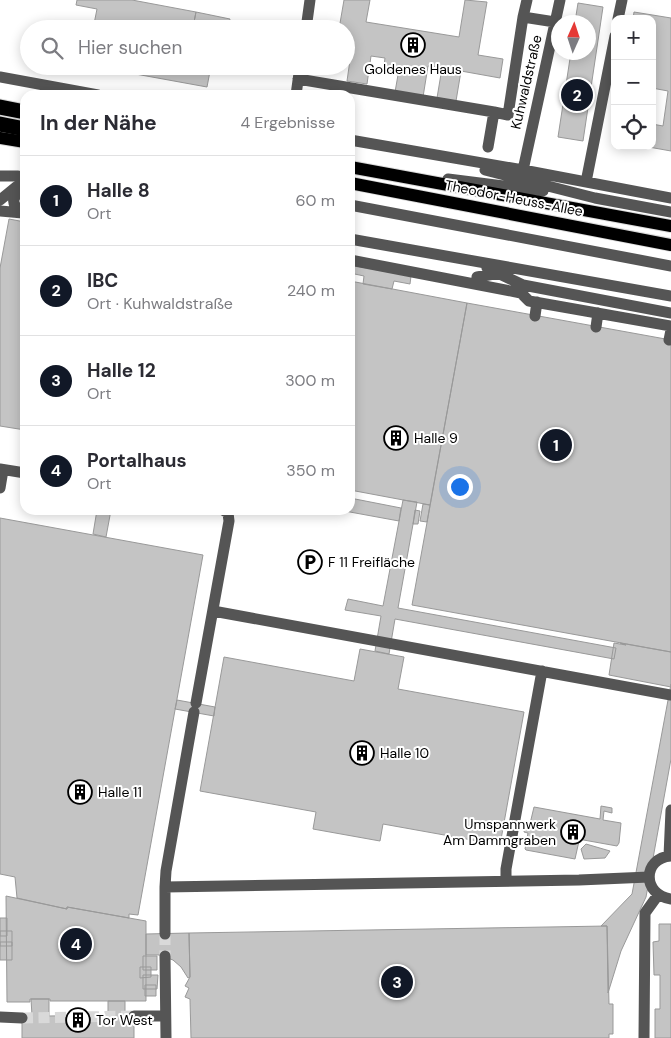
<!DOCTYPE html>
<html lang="de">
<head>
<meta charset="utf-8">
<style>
  body { margin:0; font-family:"DM Sans",sans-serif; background:#f2f2f3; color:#2b2b33 }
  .controls { position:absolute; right:15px; top:15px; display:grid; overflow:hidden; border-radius:10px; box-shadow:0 2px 12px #0003 }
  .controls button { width:45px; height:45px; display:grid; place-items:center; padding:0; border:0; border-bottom:1px solid #e1e1e2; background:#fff; color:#2b2b33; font:25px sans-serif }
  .compass { position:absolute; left:551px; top:15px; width:45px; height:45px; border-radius:50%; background:#fff; box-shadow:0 2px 12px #0003; rotate:3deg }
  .you { position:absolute; left:459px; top:486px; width:18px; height:18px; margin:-12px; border:4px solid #fff; border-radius:50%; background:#1a73e8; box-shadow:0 0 0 8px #1a73e833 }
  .badge { display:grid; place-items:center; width:32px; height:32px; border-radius:50%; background:#111827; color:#fff; font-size:16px; font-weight:700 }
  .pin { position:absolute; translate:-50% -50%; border:2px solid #fff; box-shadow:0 1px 5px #0006 }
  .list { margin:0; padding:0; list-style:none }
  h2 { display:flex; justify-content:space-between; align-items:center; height:65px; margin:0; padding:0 20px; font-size:21px }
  h2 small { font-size:16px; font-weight:400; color:#7c7c81 }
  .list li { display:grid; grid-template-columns:32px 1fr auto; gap:15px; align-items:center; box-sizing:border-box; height:90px; padding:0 20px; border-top:1px solid #e1e1e2 }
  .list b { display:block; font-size:19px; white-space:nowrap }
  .list p { margin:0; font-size:16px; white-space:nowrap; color:#7c7c81 }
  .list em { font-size:16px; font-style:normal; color:#7c7c81 }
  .icon { flex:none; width:28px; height:28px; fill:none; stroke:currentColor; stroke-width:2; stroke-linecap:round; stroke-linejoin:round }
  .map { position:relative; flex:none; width:671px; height:1038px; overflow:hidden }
  .search { position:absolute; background:#fff; box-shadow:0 2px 12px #0003; left:20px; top:20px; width:335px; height:55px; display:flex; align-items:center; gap:12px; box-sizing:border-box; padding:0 18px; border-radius:28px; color:#7c7c81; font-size:19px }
  .panel { position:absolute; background:#fff; box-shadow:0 2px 12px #0003; left:20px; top:90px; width:335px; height:425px; border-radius:15px }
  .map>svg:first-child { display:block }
  .building { fill:#c4c4c4; stroke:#999 }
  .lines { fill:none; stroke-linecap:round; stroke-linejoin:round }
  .minor-tunnel { stroke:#d9d9d9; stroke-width:11; stroke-dasharray:11 5.5; stroke-linecap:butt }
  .major-casing { stroke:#dbdbdb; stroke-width:14 }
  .highway-casing { stroke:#dbdbdb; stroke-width:17 }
  .minor { stroke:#555; stroke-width:11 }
  .major { stroke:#000; stroke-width:12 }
  .highway { stroke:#000; stroke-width:15 }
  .labels { text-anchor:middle; stroke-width:4; stroke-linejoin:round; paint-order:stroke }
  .poi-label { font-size:14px; fill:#000; stroke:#fff; text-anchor:start }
  .street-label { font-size:14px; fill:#000; stroke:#fff }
</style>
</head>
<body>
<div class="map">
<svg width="671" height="1038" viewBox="0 0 671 1038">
  <rect width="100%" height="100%" fill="#fff"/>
  <path class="building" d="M77 0H132L196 12 193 27 159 21 158 29H93L97 9 76 5Z
    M344 0H370L366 22 459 37 465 0 487 2 478 55 503 59 500 78 461 71 456 101 437 98 442 68 428 66 423 97 395 92 398 75 383 72 385 58 371 56 367 84 347 81 351 53 346 52V29H339Z
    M578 3 603 7 583 141 558 137 571 52H588V22H575Z
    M196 12 230 19 228 29H203L193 27Z
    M634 12 671 18V151L643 146H652V124L663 126 668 91 652 88V19H633Z
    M131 66H211L207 87 130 73Z
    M9 219 25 222V430L0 426V268Z
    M350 265 411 276 410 284 394 281 392 289 363 284 364 276 350 273Z
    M350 281 467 303 430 505 350 490Z
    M467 303 671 340V652L412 605Z
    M350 498 401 508 399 521 339 510H350Z
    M403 500 417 502 398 608 616 648 614 659 395 619 389 654 375 651 381 616 345 610 348 599 383 606Z
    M423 504 430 505 427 522 420 521Z
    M97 510H111L106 537 93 534Z
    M415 510 420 511 418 524H413Z
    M0 518 203 555 138 915 129 914V918L67 907V909L17 898 15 877 0 874Z
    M614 643 626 645 620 643 671 652V687L609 675Z
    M360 649 404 657 398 689 524 712 500 845 383 824 380 841 313 829 316 812 200 791 224 657 354 681Z
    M671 684V759L646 897 621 951 608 993 607 926H601L632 894Z
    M177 700 215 707 214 716 175 709Z
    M601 806 612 808V813L604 811 603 820 621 823 619 843 617 846 578 839 577 837 576 841H579L575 859 526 850 525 849 528 833 524 832 525 827 529 828 534 807 600 819Z
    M586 844 610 851 605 858 584 859 581 849Z
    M6 896 67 909V907L146 921V1001H50V999H30V1002H7Z
    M0 918H7V936H0Z
    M659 924H671V1038H655V1009H660V975H654L653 942 659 941Z
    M607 926 609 1004H613V1034H609V1038H191L190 999 185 997 189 988 185 986 190 977 189 933Z
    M0 931H12V946H0Z
    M189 933 190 977 188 978 181 967 173 960 159 955H146V934Z
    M0 942H12V960H0Z
    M143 956H157V970H143Z
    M140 967H151V977L140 978Z
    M143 975H158L157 989H143Z
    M145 985H156V996H145Z
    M31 999H49V1016L108 1015V1001H125V1015H134V1038H22V1016H32Z"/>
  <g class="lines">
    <path class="minor-tunnel" d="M165 934V956
      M22 1018 134 1016"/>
    <g class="major-casing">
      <path id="major" d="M0 138 25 142
        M350 167 671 226
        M350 183 671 245"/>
    </g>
    <g class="highway-casing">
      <path id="highway" d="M0 107 25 112
        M0 124 25 129"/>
    </g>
    <path class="minor" d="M527 0 523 17 555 22
      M618 19 622 0
      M306 29 310 0
      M0 77 98 95
      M298 79 494 112 488 147
      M296 95 300 66
      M494 112 508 115 523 17
      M350 140 523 170 671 198
      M485 170 595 198 671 212
      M523 170 560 0
      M0 176H18L25 178
      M448 179 543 191
      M586 182 615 36
      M20 194 16 195C10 203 17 209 24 213
      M0 200 16 187 25 183
      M350 205 671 266
      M0 211 23 213
      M350 239 671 296
      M350 260 521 293 529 301 671 326
      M487 268 523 285 671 313
      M477 277 500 273
      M535 316 537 302
      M596 327 598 313
      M669 340 671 330
      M0 469 25 473
      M0 488 3 470
      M213 611 671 695
      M196 703 229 521 228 513 223 510
      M669 856 671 810
      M671 856C642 858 642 895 671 899
      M506 881V869L542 671
      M165 887 166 871 194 712
      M165 934V887L579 880 649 877
      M165 956 166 1038
      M134 1016H165
      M0 1017 22 1018
      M644 1038 645 913 658 895"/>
    <use href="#major" class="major"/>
    <use href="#highway" class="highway"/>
  </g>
  <defs>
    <g id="building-ring" transform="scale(1.25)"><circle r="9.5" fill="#fff" stroke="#000" stroke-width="1.5"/><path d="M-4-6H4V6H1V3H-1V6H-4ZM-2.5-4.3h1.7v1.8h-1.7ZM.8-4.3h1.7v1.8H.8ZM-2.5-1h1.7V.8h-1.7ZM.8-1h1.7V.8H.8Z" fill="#000"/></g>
    <g id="parking-ring" transform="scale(1.25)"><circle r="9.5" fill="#fff" stroke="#000" stroke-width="1.5"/><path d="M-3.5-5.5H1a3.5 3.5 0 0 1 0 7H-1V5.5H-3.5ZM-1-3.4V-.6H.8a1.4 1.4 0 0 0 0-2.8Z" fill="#000"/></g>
  </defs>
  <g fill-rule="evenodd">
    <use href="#building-ring" x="413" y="45"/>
    <use href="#building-ring" x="396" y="438"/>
    <use href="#parking-ring" x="310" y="562"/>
    <use href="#building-ring" x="362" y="753"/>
    <use href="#building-ring" x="80" y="792"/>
    <use href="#building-ring" x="573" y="832"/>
    <use href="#building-ring" x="78" y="1020"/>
  </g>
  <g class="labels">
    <g class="poi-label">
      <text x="413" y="74" text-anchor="middle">Goldenes Haus</text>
      <text x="414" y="443">Halle 9</text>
      <text x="328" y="567">F 11 Freifläche</text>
      <text x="380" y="758">Halle 10</text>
      <text x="98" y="797">Halle 11</text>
      <text x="556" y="829" text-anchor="end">Umspannwerk<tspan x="556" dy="16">Am Dammgraben</tspan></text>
      <text x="96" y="1025">Tor West</text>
    </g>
    <g class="street-label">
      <text transform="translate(526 82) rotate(-77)" y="5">Kuhwaldstraße</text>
      <text transform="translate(514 198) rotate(11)" y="5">Theodor-Heuss-Allee</text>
    </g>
  </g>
</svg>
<div class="controls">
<button>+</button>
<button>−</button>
<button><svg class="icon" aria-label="locate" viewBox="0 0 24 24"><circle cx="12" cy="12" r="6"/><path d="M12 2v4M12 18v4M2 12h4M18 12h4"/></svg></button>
</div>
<svg class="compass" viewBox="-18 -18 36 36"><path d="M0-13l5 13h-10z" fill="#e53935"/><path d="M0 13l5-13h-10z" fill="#7c7c81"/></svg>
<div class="you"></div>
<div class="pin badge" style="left:556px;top:445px">1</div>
<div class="pin badge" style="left:577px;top:95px">2</div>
<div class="pin badge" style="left:397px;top:982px">3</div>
<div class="pin badge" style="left:76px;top:944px">4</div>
<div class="search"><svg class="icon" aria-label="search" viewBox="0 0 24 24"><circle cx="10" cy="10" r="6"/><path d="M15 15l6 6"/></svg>Hier suchen</div>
<section class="panel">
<h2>In der Nähe<small>4 Ergebnisse</small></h2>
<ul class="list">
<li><span class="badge">1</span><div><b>Halle 8</b><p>Ort</p></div><em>60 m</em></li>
<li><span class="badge">2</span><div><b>IBC</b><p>Ort · Kuhwaldstraße</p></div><em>240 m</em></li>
<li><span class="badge">3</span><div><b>Halle 12</b><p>Ort</p></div><em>300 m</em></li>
<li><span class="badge">4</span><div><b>Portalhaus</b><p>Ort</p></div><em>350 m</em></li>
</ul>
</section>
</div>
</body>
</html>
